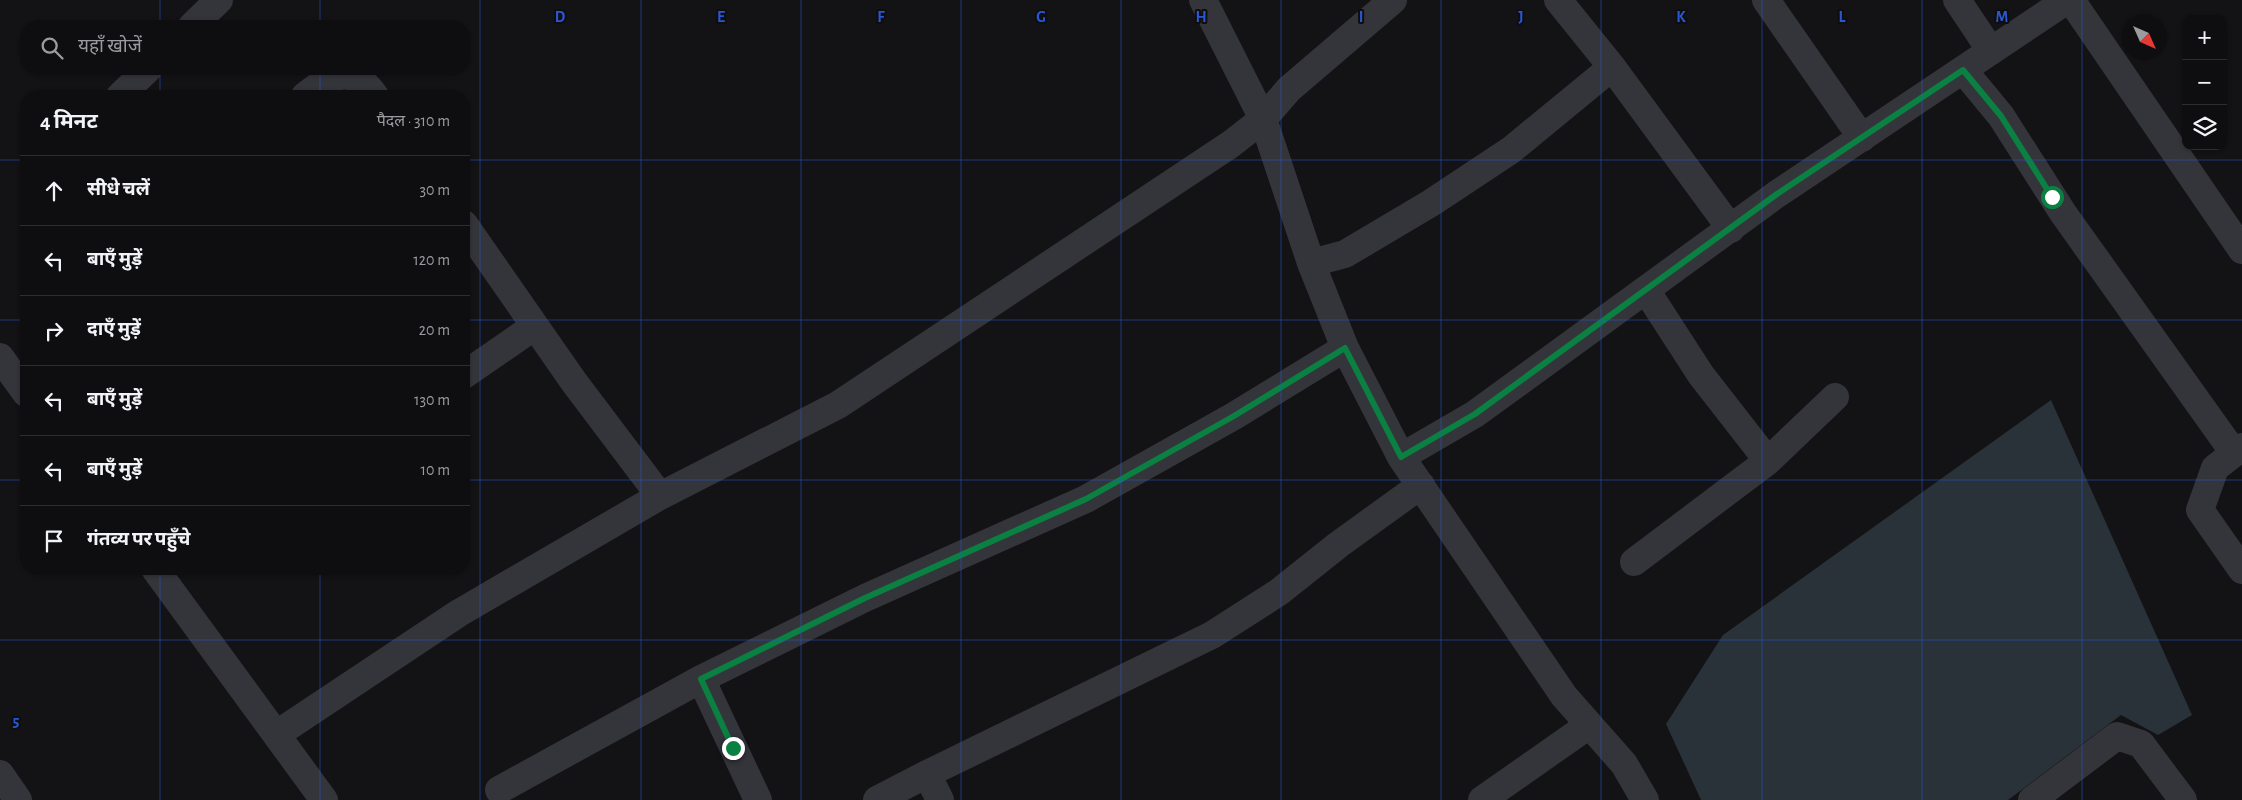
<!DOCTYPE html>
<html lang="hi">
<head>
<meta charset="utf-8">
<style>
  body { margin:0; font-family:"Alegreya Sans","Noto Sans Devanagari",sans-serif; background:#171719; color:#f1f3f6 }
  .controls { position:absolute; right:15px; top:15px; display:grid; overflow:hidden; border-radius:10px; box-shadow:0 1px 4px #0004 }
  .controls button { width:45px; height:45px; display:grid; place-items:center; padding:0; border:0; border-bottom:1px solid #2e2e30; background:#0e0e10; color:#f1f3f6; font:25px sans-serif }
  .compass { position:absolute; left:2122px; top:15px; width:45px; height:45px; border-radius:50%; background:#0e0e10; box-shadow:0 1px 4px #0004; rotate:135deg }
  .stop { position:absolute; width:15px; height:15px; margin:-11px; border:4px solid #0b8043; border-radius:50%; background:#fff }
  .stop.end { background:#0b8043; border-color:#fff; box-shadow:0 1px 5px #0008 }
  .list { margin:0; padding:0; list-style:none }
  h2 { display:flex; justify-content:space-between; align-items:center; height:65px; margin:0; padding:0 20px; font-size:21px }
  h2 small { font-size:16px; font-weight:400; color:#9b9c9f }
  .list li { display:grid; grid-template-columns:32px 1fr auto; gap:15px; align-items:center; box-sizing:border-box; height:70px; padding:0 20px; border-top:1px solid #2e2e30 }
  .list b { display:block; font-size:19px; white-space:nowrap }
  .list em { font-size:16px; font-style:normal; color:#9b9c9f }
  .icon { flex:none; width:28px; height:28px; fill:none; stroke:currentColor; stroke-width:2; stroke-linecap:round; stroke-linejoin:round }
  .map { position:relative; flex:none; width:2242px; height:800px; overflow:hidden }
  .search { position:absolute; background:#0e0e10; box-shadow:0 1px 4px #0004; left:20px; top:20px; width:450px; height:55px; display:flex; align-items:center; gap:12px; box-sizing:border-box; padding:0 18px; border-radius:20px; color:#9b9c9f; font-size:19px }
  .panel { position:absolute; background:#0e0e10; box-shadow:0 1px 4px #0004; left:20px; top:90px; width:450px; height:485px; border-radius:20px }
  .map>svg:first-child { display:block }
  .water { fill:#293239 }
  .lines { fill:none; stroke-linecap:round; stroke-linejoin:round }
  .street { stroke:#34353a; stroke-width:28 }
  .route { stroke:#0b8043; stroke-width:6 }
  .grid { fill:none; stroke:#2a57d5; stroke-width:1; stroke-opacity:0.55 }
  .grid-label { font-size:16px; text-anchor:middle; font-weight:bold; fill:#2a57d5; stroke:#0e0e10; stroke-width:4; stroke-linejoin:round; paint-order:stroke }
</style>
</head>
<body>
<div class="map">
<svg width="2242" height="800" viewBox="0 0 2242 800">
  <rect width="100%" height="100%" fill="#131315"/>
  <path class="water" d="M2051 400 2192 715 2158 735 2121 715 2008 800H1701L1666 724 1723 635Z"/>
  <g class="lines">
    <path class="street" d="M1203 0 1263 119 1311 263 1345 348 1401 457
      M1558 0 1612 67 1731 229
      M1766 0 1862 138
      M1957 0 1991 51
      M2071 0 2242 250
      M192 26 219 0
      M1963 70 2001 116 2063 213 2234 453
      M120 96 148 69
      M305 96C331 75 352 63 375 96
      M464 224 574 382 660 496
      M1311 263 1345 254 1431 203 1511 150 1612 67
      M1646 290 1701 375 1768 461
      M0 357 26 393
      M464 375 535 326
      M2242 447 2215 468 2200 510 2242 570
      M1634 562 1768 461 1835 397
      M155 569 324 800
      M701 679 758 800
      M277 734 459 613 660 496 838 405 1231 144 1263 119 1289 89 1393 0
      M0 774 18 800
      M499 790 701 679 865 598 1086 499 1234 416 1345 348
      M877 800 927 774
      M940 800 927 774 1212 635 1279 592 1338 545 1421 485
      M1482 800 1589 725
      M1645 800 1624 764 1564 696 1401 457 1475 414 1777 194 2067 0
      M2032 800 2117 736 2141 744 2183 800"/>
  </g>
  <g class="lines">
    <path class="route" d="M733 748 701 679 865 598 1086 499 1234 416 1345 348 1401 457 1475 414 1777 194 1963 70 2001 116 2052 197"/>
  </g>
  <path class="grid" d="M160 0V26M320 0V26M480 0V800M641 0V800M801 0V800M961 0V800M1121 0V800M1281 0V800M1441 0V800M1601 0V800M1762 0V800M1922 0V800M2082 0V800M160 69V96M320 69V96M0 160H26M464 160H2242M0 320H26M464 320H2242M0 480H26M464 480H2242M160 569V800M320 569V800M0 640H2242"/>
  <g class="grid-label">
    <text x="560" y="22">D</text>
    <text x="721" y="22">E</text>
    <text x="881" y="22">F</text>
    <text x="1041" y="22">G</text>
    <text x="1201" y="22">H</text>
    <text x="1361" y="22">I</text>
    <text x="1521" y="22">J</text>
    <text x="1681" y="22">K</text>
    <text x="1842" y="22">L</text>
    <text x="2002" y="22">M</text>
    <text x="16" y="726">5</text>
  </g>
</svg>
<div class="controls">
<button>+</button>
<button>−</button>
<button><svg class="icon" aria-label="layers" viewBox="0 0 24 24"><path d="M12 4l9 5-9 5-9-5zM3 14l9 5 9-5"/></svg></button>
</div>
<svg class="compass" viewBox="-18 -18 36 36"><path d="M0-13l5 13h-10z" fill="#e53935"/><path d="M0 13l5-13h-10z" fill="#9b9c9f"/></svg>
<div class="stop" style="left:2052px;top:197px"></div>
<div class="stop end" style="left:733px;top:748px"></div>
<div class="search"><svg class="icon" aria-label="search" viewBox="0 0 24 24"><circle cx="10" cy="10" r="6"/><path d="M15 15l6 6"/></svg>यहाँ खोजें</div>
<section class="panel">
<h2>4 मिनट<small>पैदल · 310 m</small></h2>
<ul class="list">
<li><svg class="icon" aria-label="ahead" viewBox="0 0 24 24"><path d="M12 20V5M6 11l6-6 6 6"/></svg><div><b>सीधे चलें</b></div><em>30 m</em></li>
<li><svg class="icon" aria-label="left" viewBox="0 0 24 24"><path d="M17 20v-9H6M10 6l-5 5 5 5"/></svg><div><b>बाएँ मुड़ें</b></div><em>120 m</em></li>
<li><svg class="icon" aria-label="right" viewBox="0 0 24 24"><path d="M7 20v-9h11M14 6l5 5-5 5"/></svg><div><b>दाएँ मुड़ें</b></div><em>20 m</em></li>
<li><svg class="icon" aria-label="left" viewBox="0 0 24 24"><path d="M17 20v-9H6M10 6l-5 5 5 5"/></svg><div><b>बाएँ मुड़ें</b></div><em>130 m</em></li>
<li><svg class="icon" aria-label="left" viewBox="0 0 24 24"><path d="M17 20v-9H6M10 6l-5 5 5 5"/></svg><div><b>बाएँ मुड़ें</b></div><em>10 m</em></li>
<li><svg class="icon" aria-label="arrive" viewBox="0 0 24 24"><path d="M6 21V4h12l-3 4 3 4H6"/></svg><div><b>गंतव्य पर पहुँचे</b></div></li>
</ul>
</section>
</div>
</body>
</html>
